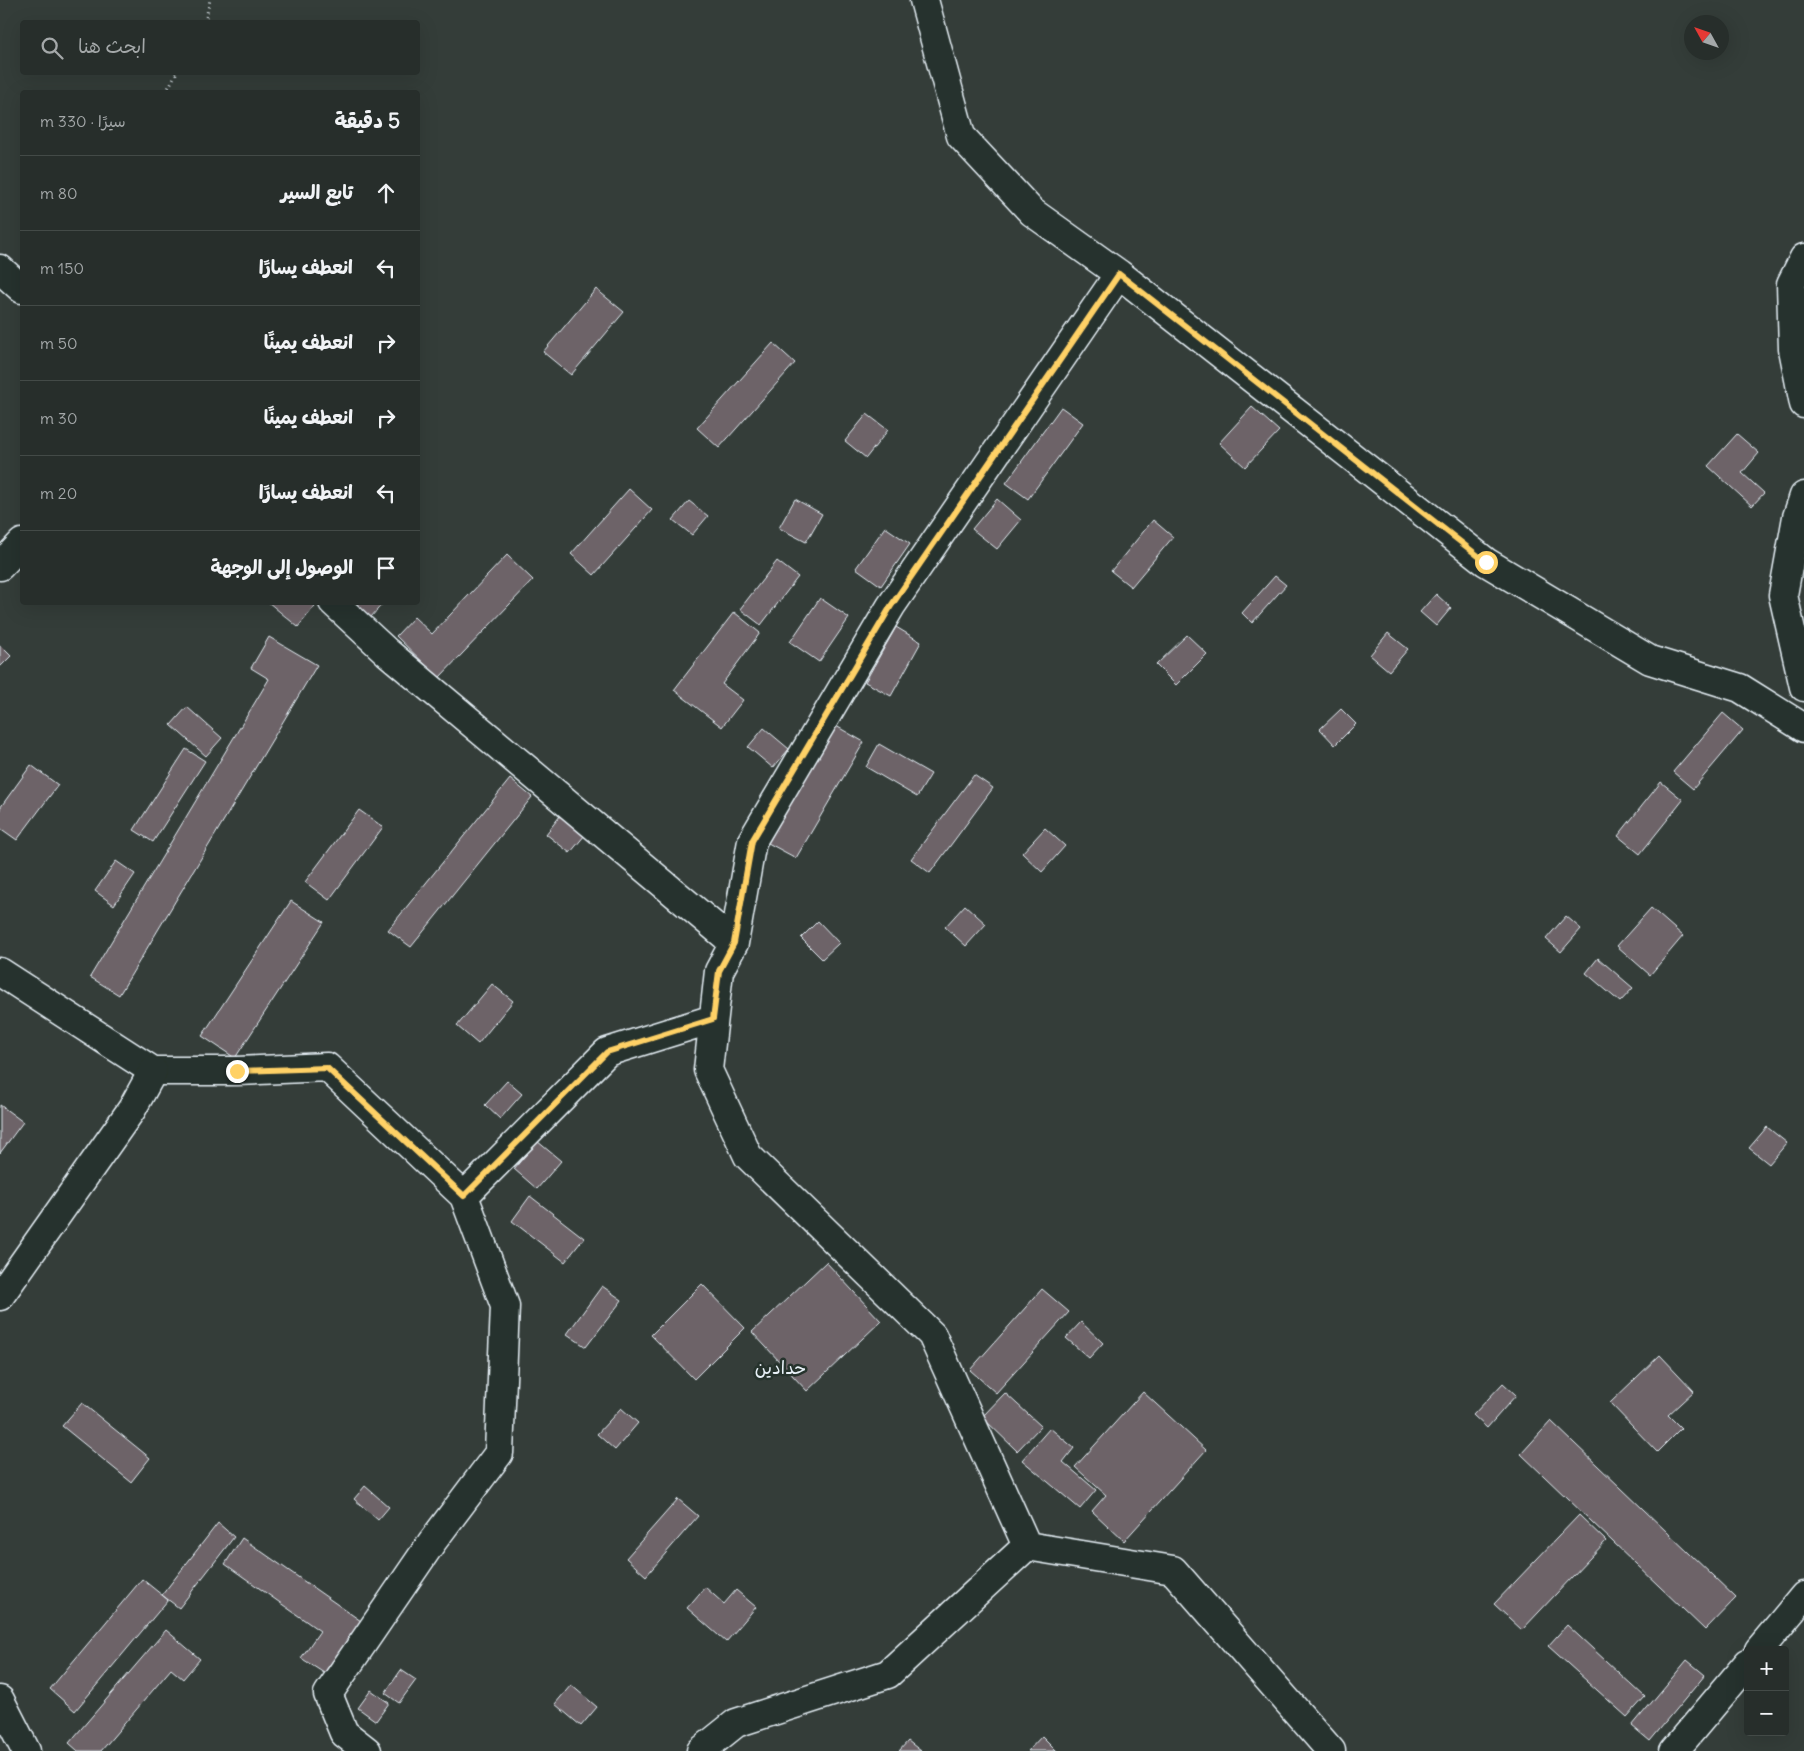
<!DOCTYPE html>
<html lang="ar">
<head>
<meta charset="utf-8">
<style>
  body { margin:0; font-family:Delius,"Playpen Sans Arabic",sans-serif; background:#2f3633; color:#f1f3f6; direction:rtl }
  .controls { position:absolute; right:15px; bottom:15px; display:grid; overflow:hidden; border-radius:5px; box-shadow:0 5px 20px #0002 }
  .controls button { width:45px; height:45px; display:grid; place-items:center; padding:0; border:0; border-bottom:1px solid #434a47; background:#272e2b; color:#f1f3f6; font:25px sans-serif }
  .compass { position:absolute; left:1684px; top:15px; width:45px; height:45px; border-radius:50%; background:#272e2b; box-shadow:0 5px 20px #0002; rotate:310deg }
  .stop { position:absolute; width:15px; height:15px; margin:-11px; border:4px solid #ffd166; border-radius:50%; background:#fff }
  .stop.end { background:#ffd166; border-color:#fff; box-shadow:0 1px 5px #0008 }
  .list { margin:0; padding:0; list-style:none }
  h2 { display:flex; justify-content:space-between; align-items:center; height:65px; margin:0; padding:0 20px; font-size:21px }
  h2 small { font-size:16px; font-weight:400; color:#a4a8a9 }
  .list li { display:grid; grid-template-columns:32px 1fr auto; gap:15px; align-items:center; box-sizing:border-box; height:75px; padding:0 20px; border-top:1px solid #434a47 }
  .list b { display:block; font-size:19px; white-space:nowrap }
  .list em { font-size:16px; font-style:normal; color:#a4a8a9 }
  .icon { flex:none; width:28px; height:28px; fill:none; stroke:currentColor; stroke-width:2; stroke-linecap:round; stroke-linejoin:round }
  .map { position:relative; flex:none; width:1804px; height:1751px; overflow:hidden; direction:ltr }
  .search { position:absolute; background:#272e2b; box-shadow:0 5px 20px #0002; left:20px; top:20px; width:400px; height:55px; display:flex; align-items:center; gap:12px; box-sizing:border-box; padding:0 18px; border-radius:5px; color:#a4a8a9; font-size:19px }
  .panel { position:absolute; background:#272e2b; box-shadow:0 5px 20px #0002; left:20px; top:90px; width:400px; height:515px; border-radius:5px; direction:rtl }
  .map>svg:first-child { display:block }
  .building { fill:#6d6368; stroke:#e8f1f8 }
  .lines { fill:none; stroke-linecap:round; stroke-linejoin:round }
  .minor-casing { stroke:#e8f1f8; stroke-width:31 }
  .tertiary-casing { stroke:#e8f1f8; stroke-width:31 }
  .path { stroke:#e8f1f8; stroke-width:3; stroke-dasharray:1 4; stroke-linecap:butt }
  .minor { stroke:#26332d; stroke-width:28 }
  .tertiary { stroke:#26332d; stroke-width:28 }
  .route { stroke:#ffd166; stroke-width:6 }
  .labels { text-anchor:middle; stroke-width:5; stroke-linejoin:round; paint-order:stroke }
  .quarter-label { font-size:18px; fill:#e8f1f8; stroke:#26332d }
</style>
</head>
<body>
<div class="map">
<svg width="1804" height="1751" viewBox="0 0 1804 1751">
  <rect width="100%" height="100%" fill="#343d39"/>
  <filter id="ink" filterUnits="userSpaceOnUse"><feTurbulence type="fractalNoise" baseFrequency=".02" numOctaves="2"/><feDisplacementMap in="SourceGraphic" scale="10" xChannelSelector="R" yChannelSelector="G"/><feConvolveMatrix kernelMatrix="1 2 1 2 8 2 1 2 1" color-interpolation-filters="sRGB"/></filter>
  <g filter="url(#ink)">
    <path class="building" d="M596 289 624 312 571 375 543 352Z
      M773 343 795 363 719 448 697 428Z
      M1061 407 1083 423 1028 499 1006 483Z
      M1252 407 1279 431 1245 467 1219 443Z
      M867 414 888 430 866 458 845 441Z
      M1737 434 1759 453 1742 473 1764 493 1752 506 1708 466Z
      M629 489 652 510 594 575 571 554Z
      M795 499 822 514 806 542 779 528Z
      M997 499 1021 520 997 549 972 529Z
      M689 501 708 516 692 535 673 520Z
      M1153 520 1173 537 1131 587 1111 571Z
      M885 527 910 544 881 586 856 568Z
      M507 555 533 580 439 678 396 636 414 617 432 634Z
      M777 561 798 577 761 625 740 609Z
      M1275 576 1286 585 1252 623 1242 613Z
      M1436 594 1451 608 1436 626 1420 612Z
      M820 598 849 618 819 662 790 642Z
      M268 602H310L315 606 298 627Z
      M354 602H384L371 617Z
      M734 612 760 633 722 684 743 700 722 727 674 690Z
      M896 627 921 642 891 696 865 682Z
      M1388 633 1408 649 1389 671 1370 655Z
      M1187 635 1207 654 1176 685 1156 665Z
      M269 637 317 665 119 995 90 977 269 679 251 668Z
      M0 645 11 656 0 667Z
      M187 707 222 738 206 756 171 725Z
      M1341 709 1356 724 1335 745 1320 729Z
      M1723 713 1743 730 1693 789 1673 772Z
      M836 726 864 742 796 858 768 843Z
      M764 728 789 749 773 768 748 747Z
      M879 744 931 774 917 797 866 767Z
      M186 749 205 761 153 842 134 830Z
      M31 765 58 785 17 840 0 828V808Z
      M974 775 993 788 930 873 911 859Z
      M510 779 532 797 411 947 388 930Z
      M1661 782 1683 800 1640 854 1618 836Z
      M359 810 383 827 329 900 305 882Z
      M560 816 585 835 570 853 546 834Z
      M1045 828 1065 846 1042 872 1022 853Z
      M116 861 135 874 114 905 95 891Z
      M291 901 324 922 235 1058 202 1036Z
      M965 905 986 924 966 946 945 927Z
      M1651 908 1683 936 1650 975 1617 946Z
      M1566 916 1581 929 1561 952 1546 939Z
      M818 921 839 943 822 959 801 938Z
      M1598 958 1633 988 1620 1002 1586 973Z
      M492 984 513 1001 478 1044 457 1026Z
      M507 1081 522 1094 500 1119 485 1105Z
      M0 1105 23 1122 0 1153Z
      M1767 1127 1787 1143 1769 1164 1749 1148Z
      M537 1141 561 1161 537 1189 514 1169Z
      M530 1196 584 1238 565 1262 512 1221Z
      M826 1262 881 1321 807 1391 752 1332Z
      M702 1284 745 1328 694 1379 651 1335Z
      M602 1286 622 1300 586 1347 567 1334Z
      M1042 1289 1069 1312 996 1393 970 1370Z
      M1081 1322 1103 1343 1089 1358 1066 1338Z
      M1660 1355 1694 1391 1668 1415 1681 1428 1657 1452 1610 1403Z
      M1503 1383 1516 1395 1487 1428 1473 1415Z
      M1143 1392 1206 1450 1124 1541 1092 1511 1106 1495 1075 1467Z
      M1005 1393 1041 1426 1017 1451 982 1417Z
      M82 1403 150 1458 131 1482 62 1426Z
      M621 1408 638 1423 615 1450 597 1434Z
      M1551 1421 1736 1598 1705 1630 1521 1454Z
      M1050 1428 1074 1448 1063 1462 1096 1490 1080 1509 1022 1460Z
      M365 1486 389 1507 378 1520 354 1499Z
      M678 1499 698 1516 646 1576 626 1558Z
      M1579 1515 1606 1541 1522 1630 1494 1604Z
      M218 1523 234 1537 179 1608 162 1595Z
      M242 1538 361 1621 324 1673 301 1658 320 1631 225 1564Z
      M142 1579 168 1600 75 1711 50 1689Z
      M705 1587 724 1604 736 1590 756 1607 726 1642 687 1608Z
      M1567 1625 1645 1697 1627 1717 1548 1646Z
      M166 1630 200 1659 183 1679 171 1669 101 1751H78L69 1743Z
      M1687 1660 1705 1675 1650 1741 1632 1726Z
      M401 1670 416 1680 399 1703 385 1693Z
      M571 1685 597 1707 581 1726 555 1704Z
      M371 1690 389 1703 376 1721 358 1708Z
      M1042 1736 1057 1751H1028Z
      M908 1741 921 1751H899Z"/>
    <g class="lines">
      <g class="minor-casing">
        <path id="minor" d="M924 0 961 136 1032 212 1119 274 1486 562 1650 660 1740 688 1804 728
          M1804 258 1791 284 1793 349 1804 404
          M0 269 22 289
          M1119 274 891 606 752 841 734 943 719 971 708 1070 748 1156 932 1335 1027 1546 1173 1570 1331 1751
          M1804 496 1797 517 1783 595 1804 687
          M0 566 22 543
          M333 602 387 652 734 943
          M0 972 153 1071H237L327 1067 464 1196 505 1306 499 1453 432 1542 328 1694 344 1733 367 1751
          M464 1196 607 1052 713 1019
          M1759 1650 1804 1596
          M701 1751 736 1723 888 1674 1027 1546
          M1674 1751 1748 1663"/>
      </g>
      <g class="tertiary-casing">
        <path id="tertiary" d="M0 1296 132 1109 153 1071
          M0 1700 26 1751"/>
      </g>
      <path class="path" d="M205 22 210 0
        M166 92 177 72"/>
      <use href="#minor" class="minor"/>
      <use href="#tertiary" class="tertiary"/>
    </g>
  </g>
  <g class="lines" filter="url(#ink)">
    <path class="route" d="M237 1071 327 1068 464 1196 607 1052 713 1019 719 971 734 943 752 841 891 606 1119 274 1486 562"/>
  </g>
  <g class="labels">
    <g class="quarter-label">
      <text x="780" y="1374">حدادين</text>
    </g>
  </g>
</svg>
<div class="controls">
<button>+</button>
<button>−</button>
</div>
<svg class="compass" viewBox="-18 -18 36 36"><path d="M0-13l5 13h-10z" fill="#e53935"/><path d="M0 13l5-13h-10z" fill="#a4a8a9"/></svg>
<div class="stop" style="left:1486px;top:562px"></div>
<div class="stop end" style="left:237px;top:1071px"></div>
<div class="search"><svg class="icon" aria-label="search" viewBox="0 0 24 24"><circle cx="10" cy="10" r="6"/><path d="M15 15l6 6"/></svg>ابحث هنا</div>
<section class="panel">
<h2>5 دقيقة<small>سيرًا · 330 m</small></h2>
<ul class="list">
<li><svg class="icon" aria-label="ahead" viewBox="0 0 24 24"><path d="M12 20V5M6 11l6-6 6 6"/></svg><div><b>تابع السير</b></div><em>80 m</em></li>
<li><svg class="icon" aria-label="left" viewBox="0 0 24 24"><path d="M17 20v-9H6M10 6l-5 5 5 5"/></svg><div><b>انعطف يسارًا</b></div><em>150 m</em></li>
<li><svg class="icon" aria-label="right" viewBox="0 0 24 24"><path d="M7 20v-9h11M14 6l5 5-5 5"/></svg><div><b>انعطف يمينًا</b></div><em>50 m</em></li>
<li><svg class="icon" aria-label="right" viewBox="0 0 24 24"><path d="M7 20v-9h11M14 6l5 5-5 5"/></svg><div><b>انعطف يمينًا</b></div><em>30 m</em></li>
<li><svg class="icon" aria-label="left" viewBox="0 0 24 24"><path d="M17 20v-9H6M10 6l-5 5 5 5"/></svg><div><b>انعطف يسارًا</b></div><em>20 m</em></li>
<li><svg class="icon" aria-label="arrive" viewBox="0 0 24 24"><path d="M6 21V4h12l-3 4 3 4H6"/></svg><div><b>الوصول إلى الوجهة</b></div></li>
</ul>
</section>
</div>
</body>
</html>
